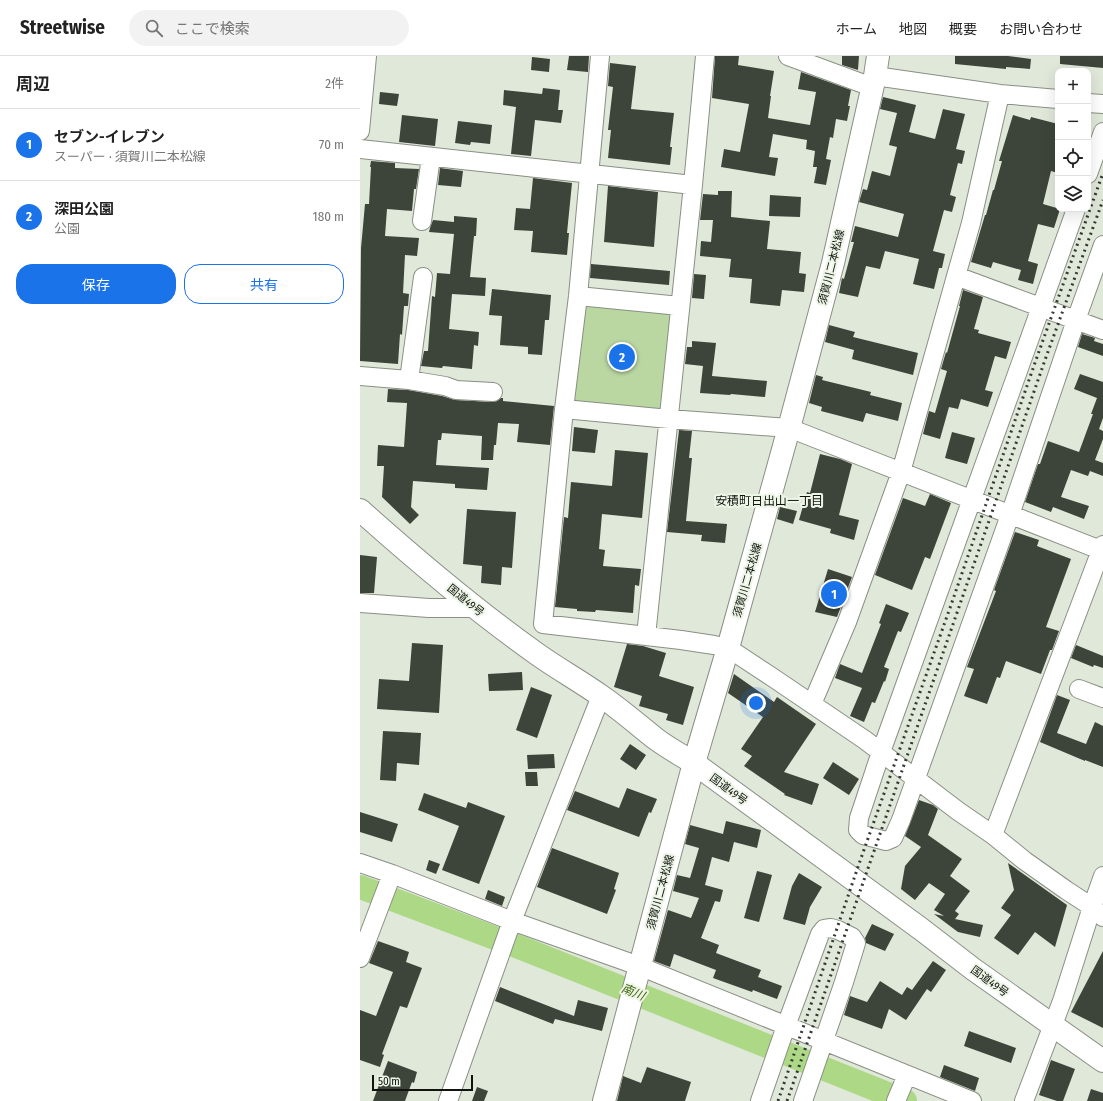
<!DOCTYPE html>
<html lang="ja">
<head>
<meta charset="utf-8">
<style>
  body { margin:0; font-family:"Fira Sans Condensed","Noto Sans JP",sans-serif; background:#f2f2f2; color:#222 }
  .controls { position:absolute; right:12px; top:12px; display:grid; overflow:hidden; border-radius:8px; box-shadow:0 4px 16px #0002 }
  .controls button { width:36px; height:36px; display:grid; place-items:center; padding:0; border:0; border-bottom:1px solid #e0e0e0; background:#fff; color:#222; font:20px sans-serif }
  .scale { position:absolute; left:12px; bottom:10px; width:101px; box-sizing:border-box; padding-left:4px; border:2px solid #10130e; border-top:0; font-size:11px; line-height:14px; white-space:nowrap; color:#10130e; -webkit-text-stroke:3px #edf5e7; paint-order:stroke }
  .you { position:absolute; left:396px; top:647px; width:14px; height:14px; margin:-10px; border:3px solid #fff; border-radius:50%; background:#1a73e8; box-shadow:0 0 0 6px #1a73e833 }
  .badge { display:grid; place-items:center; width:26px; height:26px; border-radius:50%; background:#1a73e8; color:#fff; font-size:13px; font-weight:700 }
  .pin { position:absolute; translate:-50% -50%; border:2px solid #fff; box-shadow:0 1px 4px #0006 }
  .list { margin:0; padding:0; list-style:none }
  h2 { display:flex; justify-content:space-between; align-items:center; height:52px; margin:0; padding:0 16px; font-size:17px }
  h2 small { font-size:13px; font-weight:400; color:#767676 }
  .list li { display:grid; grid-template-columns:26px 1fr auto; gap:12px; align-items:center; box-sizing:border-box; height:72px; padding:0 16px; border-top:1px solid #e0e0e0 }
  .list b { display:block; font-size:15px; white-space:nowrap }
  .list p { margin:0; font-size:13px; white-space:nowrap; color:#767676 }
  .list em { font-size:13px; font-style:normal; color:#767676 }
  .actions { display:flex; gap:8px; padding:12px 16px }
  .actions a { flex:1; padding:9px 0; border:1px solid #1a73e8; border-radius:16px; text-align:center; font-size:14px; color:#1a73e8 }
  .actions .main { background:#1a73e8; color:#fff }
  .icon { flex:none; width:22px; height:22px; fill:none; stroke:currentColor; stroke-width:2; stroke-linecap:round; stroke-linejoin:round }
  .map { position:relative; flex:none; width:743px; height:1045px; overflow:hidden }
  header { display:flex; align-items:center; gap:24px; box-sizing:border-box; height:56px; padding:0 20px; background:#fff; border-bottom:1px solid #e0e0e0 }
  header strong { font-size:19px }
  nav { display:flex; gap:22px; margin-inline-start:auto; font-size:14px }
  .search { width:280px; height:36px; background:#f2f2f2; display:flex; align-items:center; gap:10px; box-sizing:border-box; padding:0 14px; border-radius:22px; color:#767676; font-size:15px }
  main { display:flex }
  aside { flex:1; background:#fff }
  .map>svg:first-child { display:block }
  .green { fill:#bad7a2 }
  .lines { fill:none; stroke-linecap:round; stroke-linejoin:round }
  .river { stroke:#add986; stroke-width:24 }
  .building { fill:#3d4439 }
  .minor-casing { stroke:#899083; stroke-width:20 }
  .major-casing { stroke:#899083; stroke-width:24 }
  .highway-casing { stroke:#899083; stroke-width:24 }
  .minor { stroke:#fff; stroke-width:18 }
  .major { stroke:#fff; stroke-width:22 }
  .highway { stroke:#fff; stroke-width:22 }
  .rail { stroke:#343832; stroke-width:3; stroke-dasharray:2 4; stroke-linecap:butt }
  .labels { text-anchor:middle; stroke-width:4; stroke-linejoin:round; paint-order:stroke }
  .street-label { font-size:11px; fill:#10130e; stroke:#edf5e7 }
  .neighbourhood-label { font-size:12px; fill:#10130e; stroke:#edf5e7 }
  .water-label { font-size:12px; font-style:italic; fill:#3a6004; stroke:#edf5e7 }
</style>
</head>
<body>
<header>
<strong>Streetwise</strong>
<div class="search"><svg class="icon" aria-label="search" viewBox="0 0 24 24"><circle cx="10" cy="10" r="6"/><path d="M15 15l6 6"/></svg>ここで検索</div>
<nav><a>ホーム</a><a>地図</a><a>概要</a><a>お問い合わせ</a></nav>
</header>
<main>
<aside>
<h2>周辺<small>2件</small></h2>
<ul class="list">
<li><span class="badge">1</span><div><b>セブン-イレブン</b><p>スーパー · 須賀川二本松線</p></div><em>70 m</em></li>
<li><span class="badge">2</span><div><b>深田公園</b><p>公園</p></div><em>180 m</em></li>
</ul>
<div class="actions"><a class="main">保存</a><a>共有</a></div>
</aside>
<div class="map">
<svg width="743" height="1045" viewBox="0 0 743 1045">
  <rect width="100%" height="100%" fill="#e0e8da"/>
  <path class="green" d="M226 249 311 255 300 353 210 346Z"/>
  <g class="lines">
    <path class="river" d="M0 831 164 893 545 1045"/>
  </g>
  <path class="building" d="M209 0H229L228 16 207 14Z
    M355 0H379L378 9 414 15 410 40H411L408 62 450 69 456 36 438 33 441 16 491 34 488 50H490L487 65 476 63 473 82 470 81 466 103 471 104 466 129 454 127 457 111H453L455 95 446 93 447 84 413 78 409 101 418 102 415 120 361 111 364 93 380 96 389 48 352 42Z
    M482 0H499L498 14 482 9Z
    M595 0H648L671 3 670 13 646 11V13L595 8Z
    M700 0H743V12L700 8Z
    M172 1 190 3 189 16 171 14Z
    M250 7 276 10 271 53 314 57 310 91H312L310 109 248 102 251 74H248L253 31 248 30Z
    M183 32 200 34 198 54H203L201 67 175 64 171 100 151 98 156 51 143 49 144 34 182 38Z
    M20 36 39 38 37 50 19 48Z
    M523 41 556 49 549 76 575 83 583 53 605 58 596 93 605 95 602 108 598 107 590 139 596 141 592 156 584 154 573 195 585 198 582 212H579L574 233 553 228 559 203 525 195 520 213 506 210 498 241 479 237 482 222 484 223 494 186H491L495 170 538 181 544 158 499 146 503 133 507 134 512 115 530 120 537 91 529 89 537 57 520 53Z
    M42 59 78 63 75 90 39 86Z
    M653 59 670 64 671 61 698 68V117L691 115 683 148 700 153 694 172 678 168 668 205 678 208 673 228 658 224 661 214 633 206 631 212 611 206 625 159H626L633 134H634L642 105H639Z
    M98 65 132 69 130 88 111 86 110 89 95 87Z
    M11 105 35 107V112L59 113 56 133H54L52 155 27 153 25 180 59 182 57 200 45 199 43 237 49 238 48 250H44L42 279 40 278 38 308 0 305 1 192 5 148H9L11 111H10Z
    M80 112 103 115 101 131 78 129Z
    M173 122 212 127 207 177H209L207 199 171 196 173 175 154 174 156 152 170 153Z
    M248 130 298 136 294 191 244 186Z
    M358 135H372L371 161 410 165 407 193 441 196 439 217 446 218 444 236 422 234 420 250 390 247 392 223 369 221 371 203 340 200 341 185 351 186 353 164H340L343 138 358 139Z
    M410 139 441 141 440 161 409 160Z
    M94 160 117 162 116 180H114L110 221 126 222 125 240 92 238 89 273 119 276 118 290 114 289 112 313 83 310 82 312 61 310 64 295H68L72 240 75 241 77 217 90 218 94 178 69 176 70 172 73 164 94 166Z
    M231 208 310 215 309 229 230 222Z
    M334 218 346 219 344 243 332 242Z
    M132 233 191 239 189 264H185L182 299 168 298V291L140 289 142 260 129 259Z
    M603 234 623 241 614 273 619 274 618 277 651 286 646 303 635 300 625 334 633 336 628 351 601 343 598 353 589 351 580 383 563 378 569 355 575 357 587 315 581 313 586 296 587 297 600 250H599Z
    M469 269 495 276 493 281 558 297 553 319 492 303 494 294 465 286Z
    M722 278 735 282 734 285 743 288V300L718 291Z
    M332 285 356 287 352 320 407 325 405 341 371 338 370 339 340 337 343 310 325 308 327 291H332Z
    M720 318 743 326V362L739 373 743 375V383L735 404 743 407V420L730 415 728 420 711 414 701 441 729 450 724 463 693 451 691 456 665 446 678 408H680L688 385 719 396 733 358H731L737 342 714 333Z
    M456 319 463 321 462 324 511 336 510 339 542 347 538 365 506 357 503 366 461 355 462 351 449 347Z
    M28 333 48 334 82 340 95 344 132 346 137 345 141 342H143V345L194 350 190 389 157 386 159 368 138 367 136 389H134L133 404H121L122 380 82 377 81 384H78L76 409 129 412 127 434 95 432V428L53 425 51 451 59 459 50 468 22 441 24 410H17L18 389 44 391 47 347 27 346Z
    M214 371 238 374 235 397 212 395Z
    M319 374 332 375 329 402H332L326 465 367 468 365 487 341 485 342 479 307 476Z
    M592 376 615 382 607 408 585 402Z
    M255 394 288 397 282 462 242 458 239 493 245 494 243 510 281 513 279 530 275 529 273 557 236 554 235 556 217 555V553L195 551 204 461 208 462 211 426 252 430Z
    M460 398 480 403 492 408 479 459 499 464 494 484 470 477 471 473 439 464 447 436 450 437Z
    M570 438 591 447 570 503 565 501 552 534 515 519 543 442 565 450Z
    M420 451 437 455 433 468 417 463Z
    M107 453 156 456 152 512 142 511 141 529 121 527 122 510 103 508Z
    M655 476 679 484 677 490 711 503 686 571 699 575 692 594H690L681 618 646 605 640 622 637 621 627 648 604 640 614 613 607 611 636 535 634 534Z
    M0 499 17 501 14 537H0Z
    M468 513 492 521 477 561 455 556Z
    M526 548 549 557 541 576 538 575 524 611 529 613 525 626 524 625 515 647 512 646 504 666 490 660 502 632 475 622 480 608 502 617 521 568 519 567Z
    M52 587 83 589 79 657 17 653 19 623 49 625Z
    M267 588 283 590 306 597 299 620 334 631 323 669 306 664 308 658 279 650 282 640 254 631Z
    M716 589 743 600V612L734 609 733 611 711 602Z
    M162 616 163 634 129 635 128 618Z
    M374 618 414 646 417 641 456 668 424 716 459 728 452 749 424 739 425 738 384 710 392 700 381 693 403 661 368 637Z
    M171 631 192 639 177 682 156 674Z
    M697 639 710 644 697 677 726 688 735 666 743 670V711L725 704V705L680 686Z
    M23 675 61 677 59 709 37 707 36 725 20 724Z
    M270 688 286 699 276 714 260 703Z
    M194 698 195 712 168 713 167 699Z
    M473 706 499 723 489 739 463 722Z
    M165 716H177L178 730H166Z
    M267 732 297 743 291 757 289 756 279 781 207 754 215 735 259 752Z
    M64 737 106 752 108 746 145 760 119 828 82 814 99 770 58 754Z
    M559 744 573 749 578 753 568 779 602 803 590 820 610 835 595 855 599 858 595 863 623 869 620 881 598 876 574 858 584 860 574 854 585 838 569 827 555 844 541 833 545 810 561 791 545 780Z
    M0 756 38 768 32 786 0 776Z
    M366 765 401 774 397 792 374 786 369 806 352 801 345 829 363 834 360 846 355 845 341 882 359 889 356 897 401 914 398 921 422 930 417 943 393 934 392 936 353 922 356 914 314 898 310 911 294 905 308 854 331 862 339 842 313 835 317 819 330 822 339 792 325 788 330 769 363 778Z
    M192 792 259 817 254 833 256 834 247 858 177 831Z
    M69 804 80 808 76 818 66 814Z
    M648 807 707 849 695 891 675 876 658 899 634 882 651 859 641 852 654 834Z
    M397 815 412 819 399 866 384 862Z
    M439 817 462 831 450 851 445 869 423 863 432 830Z
    M128 834 145 841 142 850 125 843Z
    M512 868 534 878 525 895 506 887 505 882Z
    M18 885 49 896 46 906 62 912 47 952 40 950 22 998 24 999 20 1011 0 1004V954L16 960 33 916 9 907Z
    M743 895V972L711 956Z
    M573 905 586 914 571 936 567 933 546 964 529 953 522 973 484 959 490 940 507 946 520 925 542 939 547 931 552 934Z
    M140 931 214 960 218 944 248 952 242 975 195 963 193 968 135 945Z
    M609 975 656 992 651 1007 604 990Z
    M691 1004 715 1013 703 1045H697L679 1039Z
    M28 1005 57 1016 54 1027 52 1026 45 1045H13Z
    M584 1009 619 1022 615 1035 580 1021Z
    M287 1011 331 1026 325 1045H257L263 1020 281 1027Z
    M117 1031 128 1035 124 1045H112Z
    M731 1033 743 1037V1045H727Z"/>
  <g class="lines">
    <g class="minor-casing">
      <path id="minor" d="M240 0 218 240 204 353 183 568 321 584 354 589 368 592 412 621 505 684 598 755 633 779 665 805 706 834 732 851 743 861
        M428 0 512 31
        M515 20 640 38 698 43
        M728 47 743 48
        M0 75 7 0
        M0 93 333 129
        M728 118 743 76
        M716 153 681 251 521 696 499 762 498 774 503 779 526 785 533 782 541 764 650 459 716 264 743 189
        M62 165 71 101
        M596 220 743 274
        M218 240 320 250
        M0 320 49 324 85 330 96 334 133 336
        M49 324 63 221
        M204 353 309 363 429 372 743 495
        M0 547 69 552H114
        M286 580 333 129 345 0
        M719 633 743 642
        M452 648 487 566 541 416 611 167 640 38
        M633 779 743 489
        M0 807 32 818 152 865 279 910 612 1045
        M0 902 32 818
        M88 1045 152 865 241 640
        M400 1045 426 970 460 878 464 873 471 872 478 874 492 881 496 887 484 926 443 1045
        M536 1045 547 1019
        M664 1045 702 945 732 851 743 820"/>
    </g>
    <g class="major-casing">
      <path id="major" d="M244 1045 334 707 368 592 429 372 473 207 515 20 518 0"/>
    </g>
    <g class="highway-casing">
      <path id="highway" d="M0 454C57 505 115 554 177 598 198 613 220 625 241 640 260 653 277 668 296 683 308 692 321 699 334 707L561 873 613 913 743 1005"/>
    </g>
    <use href="#minor" class="minor"/>
    <use href="#major" class="major"/>
    <use href="#highway" class="highway"/>
    <path class="rail" d="M418 1045 500 805 591 549 677 301 743 117
      M427 1045 685 304 743 144"/>
  </g>
  <g class="labels">
    <g class="street-label">
      <text transform="translate(471 211) rotate(-76)" y="4">須賀川二本松線</text>
      <text transform="translate(387 524) rotate(-74)" y="4">須賀川二本松線</text>
      <text transform="translate(106 544) rotate(39)" y="4">国道49号</text>
      <text transform="translate(369 733) rotate(36)" y="4">国道49号</text>
      <text transform="translate(300 836) rotate(-75)" y="4">須賀川二本松線</text>
      <text transform="translate(630 925) rotate(36)" y="4">国道49号</text>
    </g>
    <g class="neighbourhood-label">
      <text x="409" y="449">安積町日出山一丁目</text>
    </g>
    <g class="water-label">
      <text transform="translate(273 936) rotate(22)" y="4">南川</text>
    </g>
  </g>
</svg>
<div class="controls">
<button>+</button>
<button>−</button>
<button><svg class="icon" aria-label="locate" viewBox="0 0 24 24"><circle cx="12" cy="12" r="6"/><path d="M12 2v4M12 18v4M2 12h4M18 12h4"/></svg></button>
<button><svg class="icon" aria-label="layers" viewBox="0 0 24 24"><path d="M12 4l9 5-9 5-9-5zM3 14l9 5 9-5"/></svg></button>
</div>
<div class="scale">50 m</div>
<div class="you"></div>
<div class="pin badge" style="left:474px;top:538px">1</div>
<div class="pin badge" style="left:262px;top:301px">2</div>
</div>
</main>
</body>
</html>
